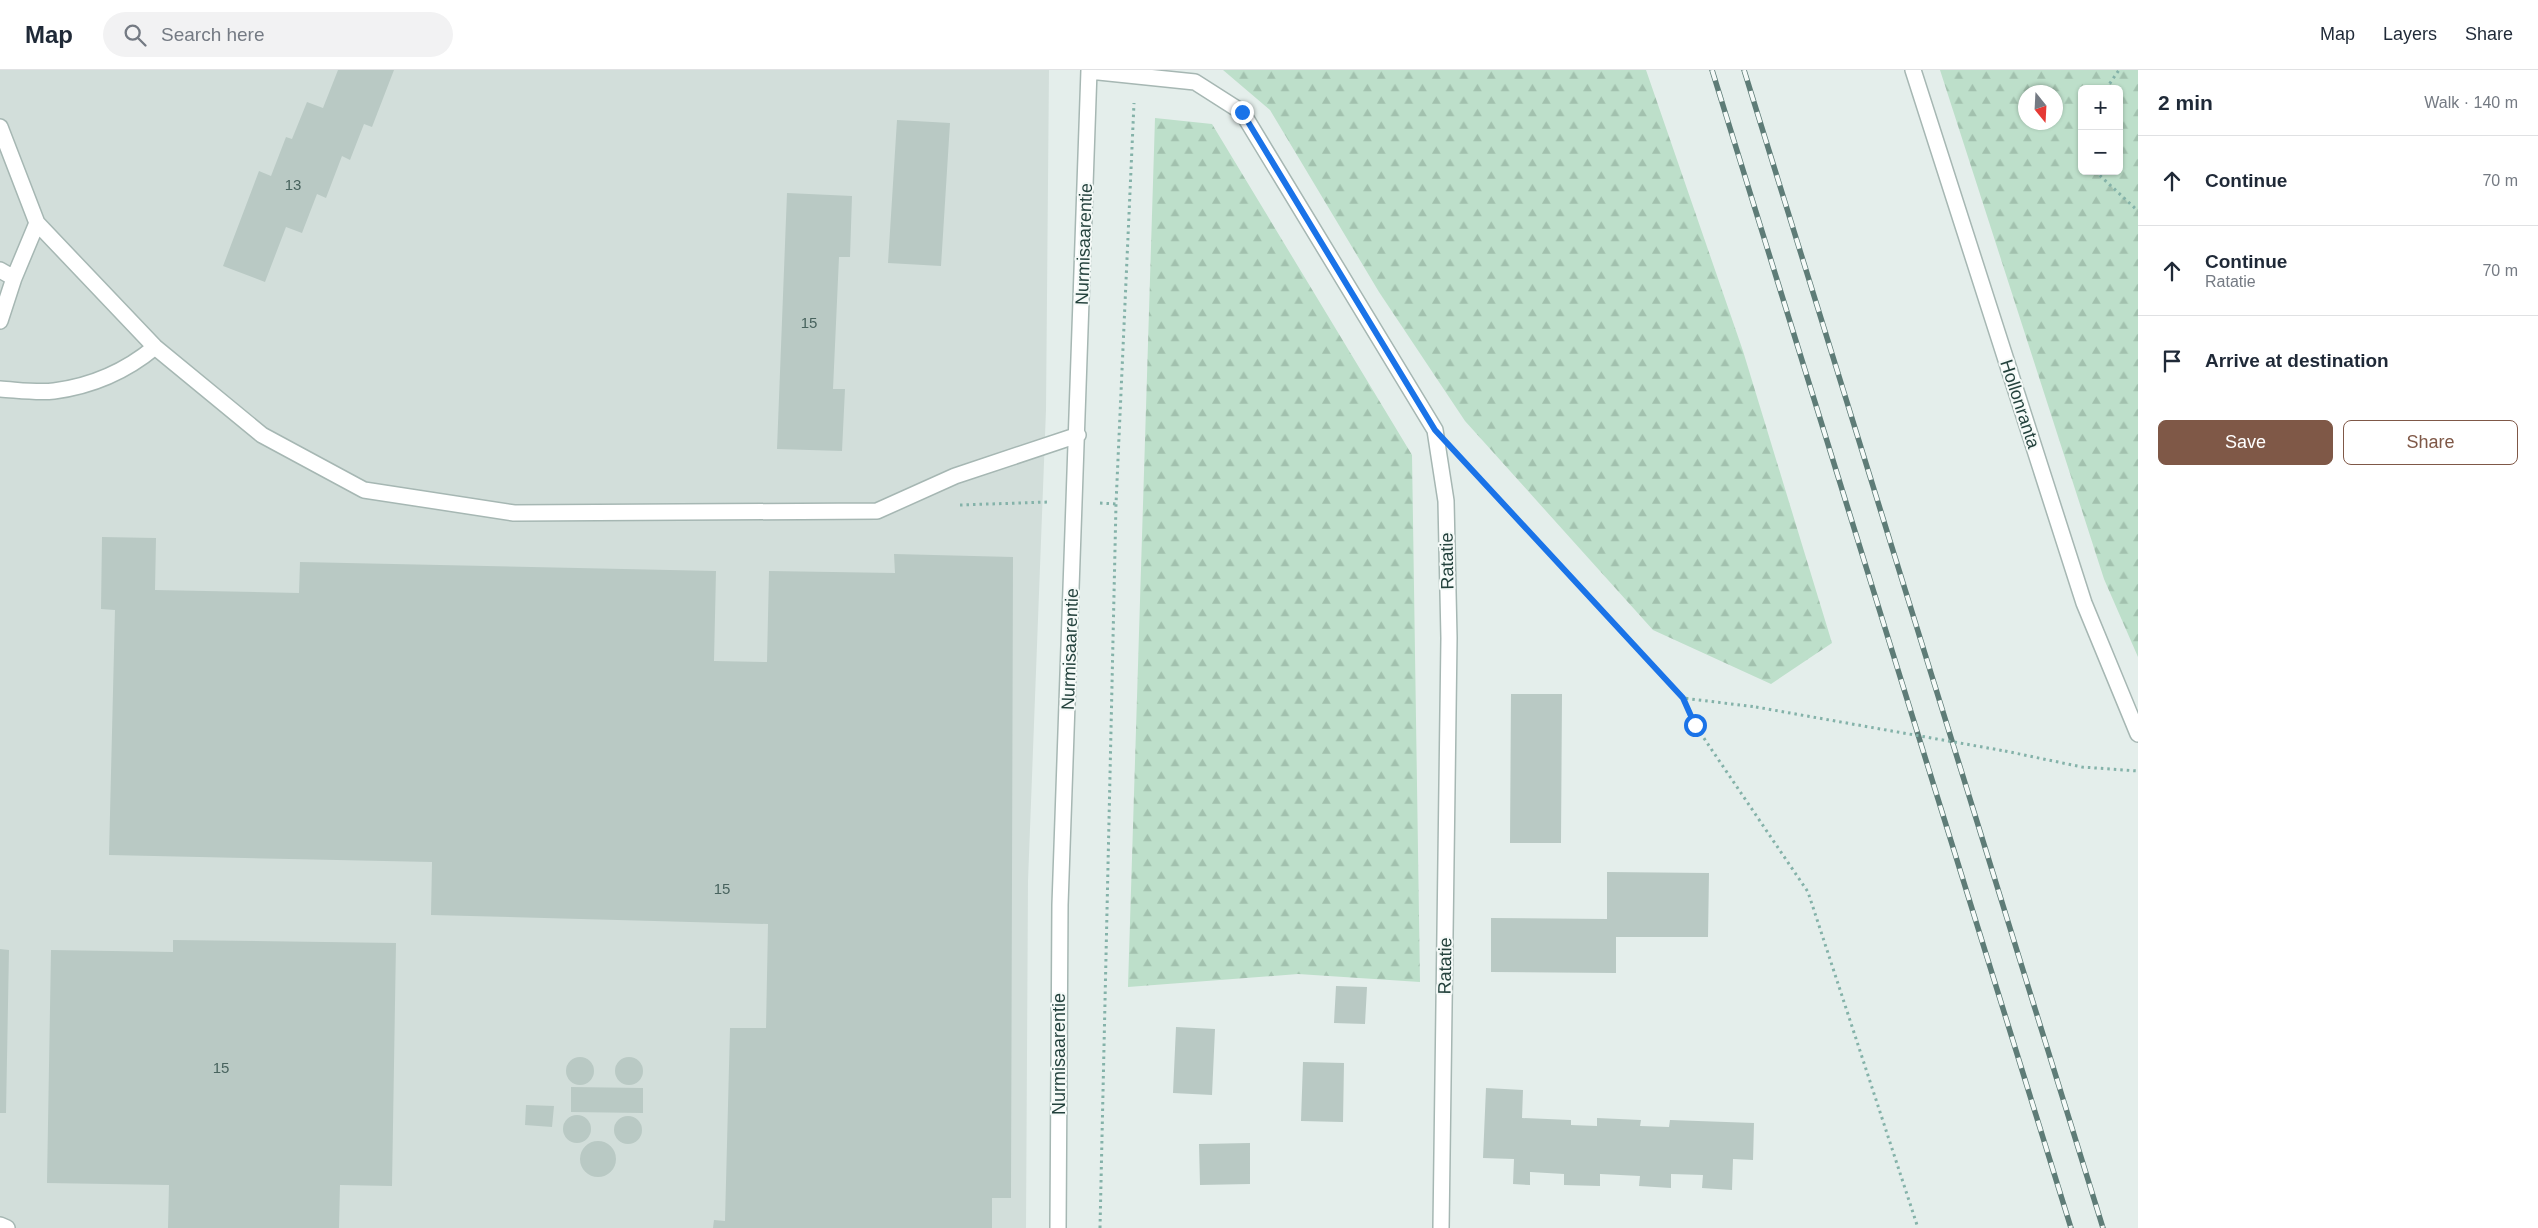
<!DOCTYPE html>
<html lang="en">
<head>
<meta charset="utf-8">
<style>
  body { margin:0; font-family:Arial,sans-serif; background:#f2f2f3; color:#1f2937 }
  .controls { position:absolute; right:15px; top:15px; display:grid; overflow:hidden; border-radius:8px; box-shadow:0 1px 4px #0004 }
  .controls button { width:45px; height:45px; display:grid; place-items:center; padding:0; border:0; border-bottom:1px solid #e0e1e3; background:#fff; color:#1f2937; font:25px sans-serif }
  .compass { position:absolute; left:2018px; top:15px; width:45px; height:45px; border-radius:50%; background:#fff; box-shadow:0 1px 4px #0004; rotate:162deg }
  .stop { position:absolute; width:15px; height:15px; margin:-11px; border:4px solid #1a73e8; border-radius:50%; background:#fff }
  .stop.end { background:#1a73e8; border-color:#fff; box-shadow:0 1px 5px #0008 }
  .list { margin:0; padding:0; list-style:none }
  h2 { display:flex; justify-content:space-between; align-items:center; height:65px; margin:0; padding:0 20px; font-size:21px }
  h2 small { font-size:16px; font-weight:400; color:#747a83 }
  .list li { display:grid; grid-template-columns:32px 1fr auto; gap:15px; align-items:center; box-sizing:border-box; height:90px; padding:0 20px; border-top:1px solid #e0e1e3 }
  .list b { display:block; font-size:19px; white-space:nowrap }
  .list p { margin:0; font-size:16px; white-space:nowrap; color:#747a83 }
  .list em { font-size:16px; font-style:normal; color:#747a83 }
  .actions { display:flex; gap:10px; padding:15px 20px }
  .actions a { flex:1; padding:11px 0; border:1px solid #7f5847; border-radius:8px; text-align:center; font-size:18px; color:#7f5847 }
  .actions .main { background:#7f5847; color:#fff }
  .icon { flex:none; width:28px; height:28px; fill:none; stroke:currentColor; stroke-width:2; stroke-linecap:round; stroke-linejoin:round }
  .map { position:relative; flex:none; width:2138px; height:1158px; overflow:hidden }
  header { display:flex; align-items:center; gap:30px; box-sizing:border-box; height:70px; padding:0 25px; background:#fff; border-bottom:1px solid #e0e1e3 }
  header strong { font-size:24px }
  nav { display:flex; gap:28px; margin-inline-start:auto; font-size:18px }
  .search { width:350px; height:45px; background:#f2f2f3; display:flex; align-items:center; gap:12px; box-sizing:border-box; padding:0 18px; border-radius:28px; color:#747a83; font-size:19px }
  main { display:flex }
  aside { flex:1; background:#fff }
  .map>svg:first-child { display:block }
  .built { fill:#d2deda }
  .forest { fill:url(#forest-firs); fill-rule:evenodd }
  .building { fill:#b9c9c4 }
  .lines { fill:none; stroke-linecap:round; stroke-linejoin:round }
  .minor-casing { stroke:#a6b7b3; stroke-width:18 }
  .path { stroke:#84b2a9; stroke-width:3; stroke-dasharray:2.5 4; stroke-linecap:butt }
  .minor { stroke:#fff; stroke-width:15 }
  .rail-casing { stroke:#5e7c77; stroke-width:5.5 }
  .rail { stroke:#f5faf8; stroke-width:4; stroke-dasharray:11; stroke-linecap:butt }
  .path-bridge { stroke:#84b2a9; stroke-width:3; stroke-dasharray:2.5 4; stroke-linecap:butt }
  .route { stroke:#1a73e8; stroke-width:6 }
  .labels { text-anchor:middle; stroke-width:4; stroke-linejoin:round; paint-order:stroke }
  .number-label { font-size:15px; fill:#48635e }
  .street-label { font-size:18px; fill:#23413c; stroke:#f5faf8 }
</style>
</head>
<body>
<header>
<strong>Map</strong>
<div class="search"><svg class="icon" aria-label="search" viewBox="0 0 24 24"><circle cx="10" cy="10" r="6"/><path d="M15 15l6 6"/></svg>Search here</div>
<nav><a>Map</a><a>Layers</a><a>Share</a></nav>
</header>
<main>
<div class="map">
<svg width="2138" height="1158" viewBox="0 0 2138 1158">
  <defs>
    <pattern id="forest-firs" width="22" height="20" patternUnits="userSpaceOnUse" patternTransform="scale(1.25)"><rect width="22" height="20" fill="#bddfca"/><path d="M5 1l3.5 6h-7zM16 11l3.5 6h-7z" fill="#a2c1ae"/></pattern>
  </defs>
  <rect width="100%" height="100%" fill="#e4eeeb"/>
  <path class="built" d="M0 0H1049L1046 340 1028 811 1026 1158H0Z"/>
  <path class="forest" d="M1223 0H1646L1743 281 1832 573 1771 614 1653 560 1465 351 1379 222 1270 40Z
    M1940 0H2138V587L2104 509ZM2082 19H2119V101H2082ZM2026 22H2056V52H2026Z
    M1155 48 1212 54 1412 385 1420 912 1298 904 1128 917Z"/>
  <path class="building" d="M338 0H394L372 57 364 54 350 90 342 86 326 128 317 124 302 163 286 157 265 212 223 196 259 101 271 106 286 67 292 69 307 32 323 38Z
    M897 50 950 53 941 196 888 193Z
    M787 123 852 126 850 187H839L833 319H845L842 381 777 379Z
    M102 467 156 468 155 520 299 523 300 492 716 501 714 591 767 592 769 501 895 503 894 484 1013 487 1011 1128H992V1158H713L714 1150 725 1151 730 958H766L768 854 431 845 432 792 109 785 115 540 101 539Z
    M1511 624H1562L1561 773H1510Z
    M1607 802 1709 803 1708 867H1616V903L1491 902V848L1607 849Z
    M173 870 396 873 392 1116 340 1115 339 1158H168L169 1115 47 1113 51 880 173 882Z
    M0 879 9 880 6 1043H0Z
    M1336 916 1367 917 1365 954 1334 953Z
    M1176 957 1215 959 1212 1025 1173 1023Z
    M566 1001a14 14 0 1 1 28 0a14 14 0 1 1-28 0Z
    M615 1001a14 14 0 1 1 28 0a14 14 0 1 1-28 0Z
    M1303 992 1344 993 1343 1052 1301 1051Z
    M571 1017 643 1018V1043L571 1042Z
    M1486 1018 1523 1020 1522 1048 1571 1050V1055L1597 1056V1048L1641 1050 1640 1056 1669 1057 1670 1050 1754 1053 1753 1090 1733 1089 1732 1120 1702 1118 1703 1105 1671 1104V1118L1639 1116 1640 1106 1600 1104V1116L1564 1115V1104L1530 1102V1115L1513 1114 1514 1089 1483 1088Z
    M526 1035 554 1036 552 1057 525 1055Z
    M563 1059a14 14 0 1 1 28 0a14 14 0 1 1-28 0Z
    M614 1060a14 14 0 1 1 28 0a14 14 0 1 1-28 0Z
    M580 1089a18 18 0 1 1 36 0a18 18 0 1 1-36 0Z
    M1250 1073V1114L1200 1115 1199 1074Z"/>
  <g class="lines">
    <g class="minor-casing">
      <path id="minor" d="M1913 0 2084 533 2138 664
        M1089 1 1195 12 1242 42 1435 360 1446 431 1449 568 1441 1158
        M0 57 37 153 14 208 0 251
        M37 153 155 277 262 365 364 420 514 443 877 441 955 406 1078 365
        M0 200 14 208
        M0 319C17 320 37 323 54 321 92 316 125 302 155 277
        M0 1155 7 1158
        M1058 1158 1060 835 1089 0"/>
    </g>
    <path class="path" d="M2106 19 2119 0
      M2095 101 2138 141
      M1469 396 1683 628 1756 637
      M1100 433 1116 434
      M960 435 1049 432
      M1683 628 1695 655 1808 822 1918 1158
      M2005 681 2082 697 2138 701
      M1100 1158 1116 434 1134 33"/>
    <use href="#minor" class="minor"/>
    <g class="rail-casing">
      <path id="rail" d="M1712 0 2071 1158
        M1744 0 2103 1158"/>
    </g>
    <use href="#rail" class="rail"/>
    <path class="path-bridge" d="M1756 637 2005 681"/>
  </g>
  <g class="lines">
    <path class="route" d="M1242 42 1435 360 1683 628 1695 655"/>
  </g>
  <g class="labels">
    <g class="number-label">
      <text x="293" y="120">13</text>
      <text x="809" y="258">15</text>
      <text x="722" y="824">15</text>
      <text x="221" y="1003">15</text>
    </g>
    <g class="street-label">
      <text transform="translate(1084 174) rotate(-88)" y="6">Nurmisaarentie</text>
      <text transform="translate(2020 334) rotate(72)" y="6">Hollonranta</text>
      <text transform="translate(1447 491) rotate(-91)" y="6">Ratatie</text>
      <text transform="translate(1070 579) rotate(-88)" y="6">Nurmisaarentie</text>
      <text transform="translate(1445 896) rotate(-89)" y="6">Ratatie</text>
      <text transform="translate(1059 984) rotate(-90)" y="6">Nurmisaarentie</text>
    </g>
  </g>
</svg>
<div class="controls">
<button>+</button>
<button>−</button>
</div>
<svg class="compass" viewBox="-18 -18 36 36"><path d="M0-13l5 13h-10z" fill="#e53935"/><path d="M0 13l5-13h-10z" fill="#747a83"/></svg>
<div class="stop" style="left:1695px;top:655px"></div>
<div class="stop end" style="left:1242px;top:42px"></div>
</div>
<aside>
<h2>2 min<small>Walk · 140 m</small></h2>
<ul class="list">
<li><svg class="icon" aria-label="ahead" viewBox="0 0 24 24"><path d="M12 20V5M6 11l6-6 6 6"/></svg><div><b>Continue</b></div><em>70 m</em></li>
<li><svg class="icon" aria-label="ahead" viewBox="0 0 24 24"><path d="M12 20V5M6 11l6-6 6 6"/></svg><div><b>Continue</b><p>Ratatie</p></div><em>70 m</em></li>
<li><svg class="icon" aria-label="arrive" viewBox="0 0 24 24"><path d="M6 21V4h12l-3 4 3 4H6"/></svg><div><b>Arrive at destination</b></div></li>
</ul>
<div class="actions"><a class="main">Save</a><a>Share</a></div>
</aside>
</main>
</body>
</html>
